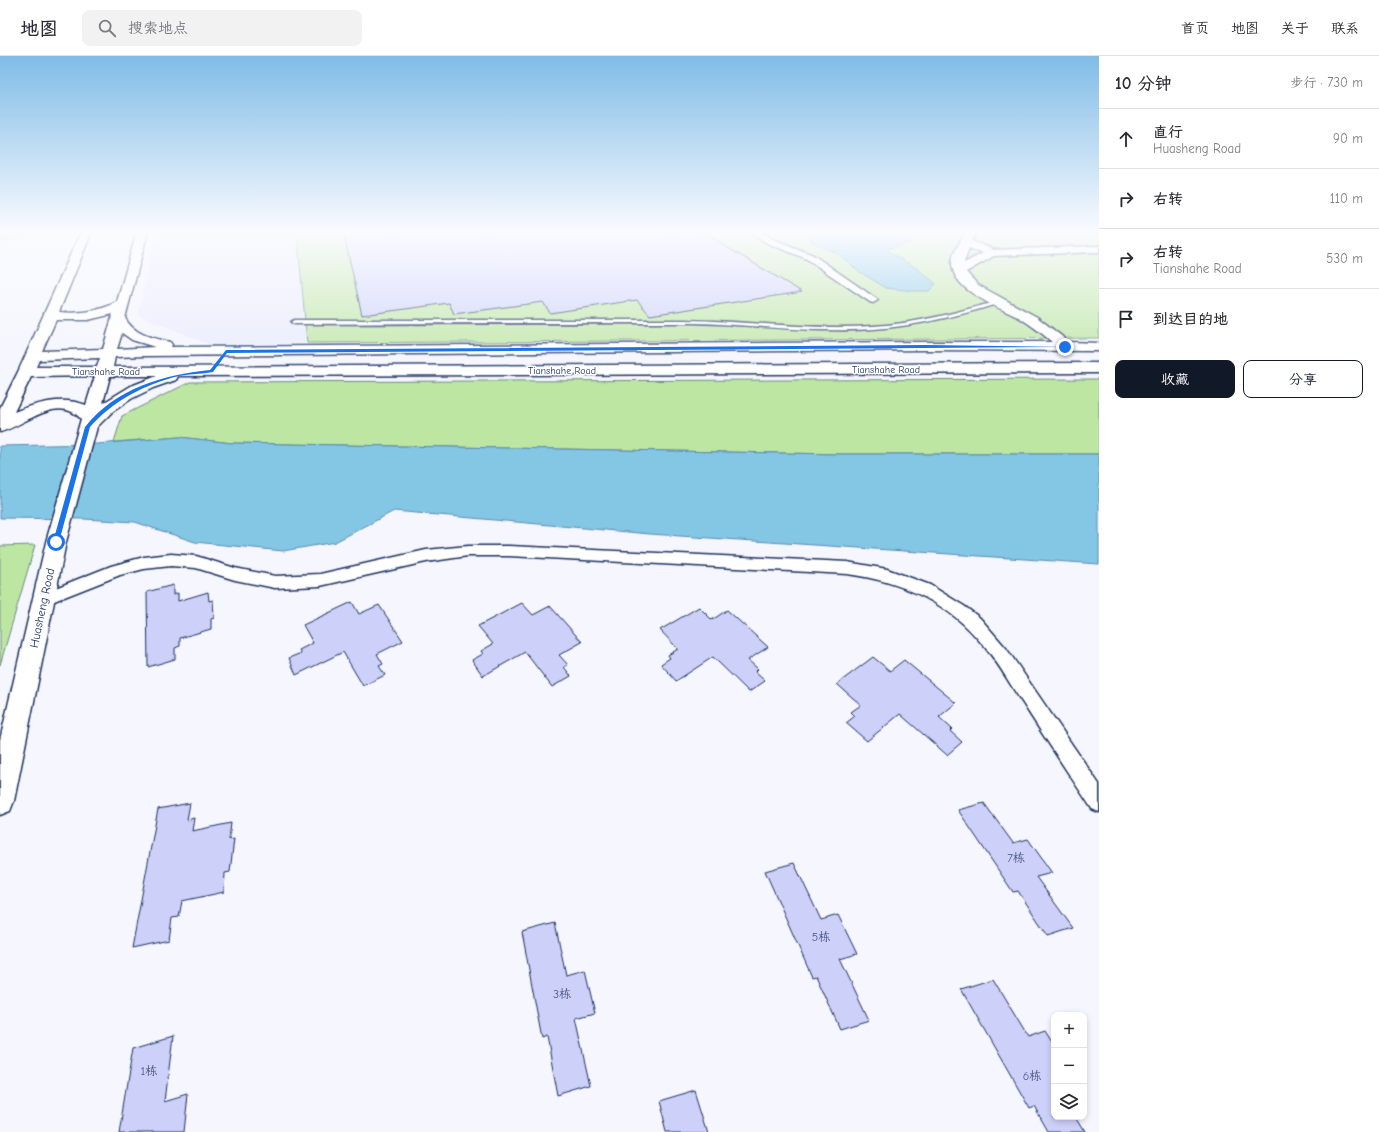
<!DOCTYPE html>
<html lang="zh">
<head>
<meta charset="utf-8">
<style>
  body { margin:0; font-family:"Comic Neue","LXGW WenKai TC",sans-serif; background:#f2f2f3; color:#2b2b33 }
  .controls { position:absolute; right:12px; bottom:12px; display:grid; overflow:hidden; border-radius:8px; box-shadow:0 2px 6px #0003 }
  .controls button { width:36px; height:36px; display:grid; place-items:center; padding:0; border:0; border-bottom:1px solid #e1e1e2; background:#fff; color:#2b2b33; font:20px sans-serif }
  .stop { position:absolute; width:12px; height:12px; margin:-9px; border:3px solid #1a73e8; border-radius:50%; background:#fff }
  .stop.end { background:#1a73e8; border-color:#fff; box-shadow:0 1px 4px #0008 }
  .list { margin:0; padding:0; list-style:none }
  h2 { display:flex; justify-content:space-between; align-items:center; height:52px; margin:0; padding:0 16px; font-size:17px }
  h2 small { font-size:13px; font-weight:400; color:#7c7c81 }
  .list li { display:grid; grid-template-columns:26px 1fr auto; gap:12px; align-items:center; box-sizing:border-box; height:60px; padding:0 16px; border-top:1px solid #e1e1e2 }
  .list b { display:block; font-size:15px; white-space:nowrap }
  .list p { margin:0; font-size:13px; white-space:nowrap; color:#7c7c81 }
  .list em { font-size:13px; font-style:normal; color:#7c7c81 }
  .actions { display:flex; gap:8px; padding:12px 16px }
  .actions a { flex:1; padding:9px 0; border:1px solid #111827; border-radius:8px; text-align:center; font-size:14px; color:#111827 }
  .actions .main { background:#111827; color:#fff }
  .icon { flex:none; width:22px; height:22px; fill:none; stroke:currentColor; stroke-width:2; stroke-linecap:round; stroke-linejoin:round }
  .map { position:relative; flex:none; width:1099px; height:1076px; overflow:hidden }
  header { display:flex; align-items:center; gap:24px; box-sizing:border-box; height:56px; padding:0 20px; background:#fff; border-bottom:1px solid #e1e1e2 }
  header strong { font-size:19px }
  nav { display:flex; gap:22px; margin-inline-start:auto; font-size:14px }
  .search { width:280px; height:36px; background:#f2f2f3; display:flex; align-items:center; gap:10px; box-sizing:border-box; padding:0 14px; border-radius:8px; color:#7c7c81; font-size:15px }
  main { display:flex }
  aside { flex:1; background:#fff }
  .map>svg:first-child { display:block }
  .built { fill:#e9ebfc }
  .green { fill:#bde6a2; stroke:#6c8a80 }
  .water { fill:#84c7e5; stroke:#5a8aaf }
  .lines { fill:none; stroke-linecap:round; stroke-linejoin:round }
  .canal { fill:#84c7e5; fill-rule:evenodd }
  .building { fill:#cdd0f9; stroke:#1b2f5e }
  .lane-casing { stroke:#1b2f5e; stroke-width:3 }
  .street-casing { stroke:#1b2f5e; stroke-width:3 }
  .secondary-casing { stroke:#1b2f5e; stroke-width:3 }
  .lane { fill:#fff; fill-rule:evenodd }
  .street { fill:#fff; fill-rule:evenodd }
  .secondary { fill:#fff; fill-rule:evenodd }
  .route { fill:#1a73e8 }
  .labels { text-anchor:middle; stroke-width:3; stroke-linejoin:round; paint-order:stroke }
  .far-street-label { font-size:10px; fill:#1b2f5e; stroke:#fff }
  .street-label { font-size:12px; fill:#1b2f5e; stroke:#fff }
  .near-number-label { font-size:12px; fill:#485785 }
</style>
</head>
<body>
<header>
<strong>地图</strong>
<div class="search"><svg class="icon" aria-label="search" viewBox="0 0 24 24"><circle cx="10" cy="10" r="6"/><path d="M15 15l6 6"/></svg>搜索地点</div>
<nav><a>首页</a><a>地图</a><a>关于</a><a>联系</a></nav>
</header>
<main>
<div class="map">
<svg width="1099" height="1076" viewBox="0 0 1099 1076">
  <rect width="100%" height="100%" fill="#f5f6fe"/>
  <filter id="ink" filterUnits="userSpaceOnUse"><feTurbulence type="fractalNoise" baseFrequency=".025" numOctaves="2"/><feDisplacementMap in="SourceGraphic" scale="8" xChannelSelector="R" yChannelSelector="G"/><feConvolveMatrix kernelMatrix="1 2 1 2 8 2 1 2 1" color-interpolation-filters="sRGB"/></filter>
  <g filter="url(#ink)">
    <path class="built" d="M157 175H297L307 287 210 289 138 259Z"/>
    <path class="green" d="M297 175H1099V282L307 287Z
      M1099 323V398H835L232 387 179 381 114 386 122 360 190 326Z
      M35 489 0 609V490Z"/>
    <path class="water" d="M807 175H916L910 187 887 193 892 198 918 213 936 228 929 235H913L886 232 860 216 837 197 812 186Z
      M179 381 232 387 835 398H1099V508L650 478 394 455 335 486 283 495 195 486 135 466 84 463 0 462V390L97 388Z"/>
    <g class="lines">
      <path class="canal" d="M29 175H48L0 187V181Z"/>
    </g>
    <path class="building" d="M343 175H704L723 189 802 236 650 259 637 244 550 257 543 246 454 258 449 247 362 259Z
      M173 529V539L178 537V545L208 536 209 545 213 544 214 562 211 563V573L180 582V590L175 592V603L148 611 147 536Z
      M352 546 359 558 379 549 403 585 377 598 383 608 379 610 385 619 363 630 343 596 296 619 289 602 301 597 299 594 313 587 303 569Z
      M522 547 533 559 550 550 582 586 559 599 568 609 564 611 571 620 552 631 525 596 483 620 472 604 483 598 481 595 493 588 478 570Z
      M699 551 712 564 727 554 768 591 748 604 758 613 755 616 765 625 749 636 713 601 676 625 661 608 670 602 668 599 678 593 660 574Z
      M873 601 890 615 904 604 956 647 939 661 952 673 950 675 962 686 947 699 900 658 867 685 846 667 855 660 851 656 861 649 837 628Z
      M190 747 187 764 194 762 192 775 231 767 229 784 234 783 230 816 225 817 224 836 182 845 179 861 172 862 169 884 132 892 158 753Z
      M984 747 1013 787 1028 783 1052 817 1036 821 1073 872 1048 880 1018 835 1013 836 958 754Z
      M794 807 821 864 838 859 857 898 840 903 869 964 840 973 816 920 812 921 765 815Z
      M555 867 566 919 585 914 595 957 576 962 591 1030 558 1040 547 981 542 983 522 876Z
      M993 923 1028 981 1045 975 1054 989V1061H1076L1085 1076H1049L1034 1050 1029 1052 961 933Z
      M173 980 165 1045 188 1038 184 1076H119L133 992Z
      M696 1034 709 1076H667L659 1045Z"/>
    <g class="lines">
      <g class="lane-casing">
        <path id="lane" d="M998 245H1000V247C952 262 904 273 853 274 800 276 746 268 693 267 560 267 427 267 294 268L291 266 294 264C424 264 555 264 685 264 748 265 810 274 873 270 916 268 957 256 998 245Z"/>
      </g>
      <g class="street-casing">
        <path id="street" d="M748 175H759L773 183 813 199 878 244 873 247 870 246 807 203 767 187Z
          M1099 190V196L993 200 989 197 993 194Z
          M468 490H509L847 506 887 513 930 529 964 550 980 562 1006 592 1099 728V756L1092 753C1069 718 1046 684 1024 649 1010 629 999 607 983 589 949 546 900 525 847 518L509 500H468L426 506 320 530 275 532 235 524 196 512 171 510 144 513 120 519 44 549 38 547 36 543 38 539 111 510 144 501 171 498 196 500 235 512 275 520 320 518 426 494Z"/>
      </g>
      <g class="secondary-casing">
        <path id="secondary" d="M81 175H92L59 256C79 258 98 256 117 246L137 175H148L125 262C134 279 153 282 170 286L172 289 171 291 925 286H1052C1042 277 1031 269 1020 262 999 251 951 235 952 206 952 196 962 184 966 175H977L972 185 997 195 999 197 966 216 978 229 1037 261 1069 286 1099 287V295L925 294 144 300 115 301 113 311 1099 307V317L178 320 176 324 153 332 131 343 112 356 97 371 66 486 14 745 10 755 0 759V684L46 486 81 363C58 337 24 370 0 376V352L18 316ZM969 192 983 197 964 207ZM113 258 103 293 42 295 56 264H88ZM122 277 132 284 155 291 117 293ZM100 302 97 311H36L39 304ZM95 320 86 349C61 340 38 347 14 356L31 321ZM110 320H157L131 330 103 347Z"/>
      </g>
      <use href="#lane" class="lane"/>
      <use href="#street" class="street"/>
      <use href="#secondary" class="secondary"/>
    </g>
  </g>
  <linearGradient id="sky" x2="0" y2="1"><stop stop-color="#80bce7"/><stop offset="0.54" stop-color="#fafbff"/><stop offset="1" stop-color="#fafbff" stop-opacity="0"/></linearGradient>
  <rect width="1099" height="326" fill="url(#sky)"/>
  <path class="route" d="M925 289 1068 291 227 297 213 316C202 318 190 318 179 320 145 328 113 345 90 371L59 486 56 488 53 486 85 371C116 332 163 319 210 314L226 294Z"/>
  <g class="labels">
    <g class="far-street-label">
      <text x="886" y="317">Tianshahe Road</text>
      <text x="562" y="318">Tianshahe Road</text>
      <text x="106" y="319">Tianshahe Road</text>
    </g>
    <g class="street-label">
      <text transform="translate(42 552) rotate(-78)" y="4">Huasheng Road</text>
    </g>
    <g class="near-number-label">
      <text x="1016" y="806">7栋</text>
      <text x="821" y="885">5栋</text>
      <text x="562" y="942">3栋</text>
      <text x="149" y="1019">1栋</text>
      <text x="1032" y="1024">6栋</text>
    </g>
  </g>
</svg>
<div class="controls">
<button>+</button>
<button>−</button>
<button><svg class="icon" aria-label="layers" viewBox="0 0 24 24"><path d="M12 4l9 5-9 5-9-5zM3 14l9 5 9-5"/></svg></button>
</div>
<div class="stop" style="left:56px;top:486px"></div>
<div class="stop end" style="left:1065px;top:291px"></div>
</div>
<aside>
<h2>10 分钟<small>步行 · 730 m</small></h2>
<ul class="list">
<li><svg class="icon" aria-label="ahead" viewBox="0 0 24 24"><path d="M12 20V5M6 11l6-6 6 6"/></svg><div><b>直行</b><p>Huasheng Road</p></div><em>90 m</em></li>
<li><svg class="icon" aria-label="right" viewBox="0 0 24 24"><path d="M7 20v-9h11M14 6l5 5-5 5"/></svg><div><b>右转</b></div><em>110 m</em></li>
<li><svg class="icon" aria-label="right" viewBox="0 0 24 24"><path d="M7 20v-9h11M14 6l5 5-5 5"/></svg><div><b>右转</b><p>Tianshahe Road</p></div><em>530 m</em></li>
<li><svg class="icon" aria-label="arrive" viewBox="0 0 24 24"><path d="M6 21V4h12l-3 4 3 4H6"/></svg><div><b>到达目的地</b></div></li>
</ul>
<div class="actions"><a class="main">收藏</a><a>分享</a></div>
</aside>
</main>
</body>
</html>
